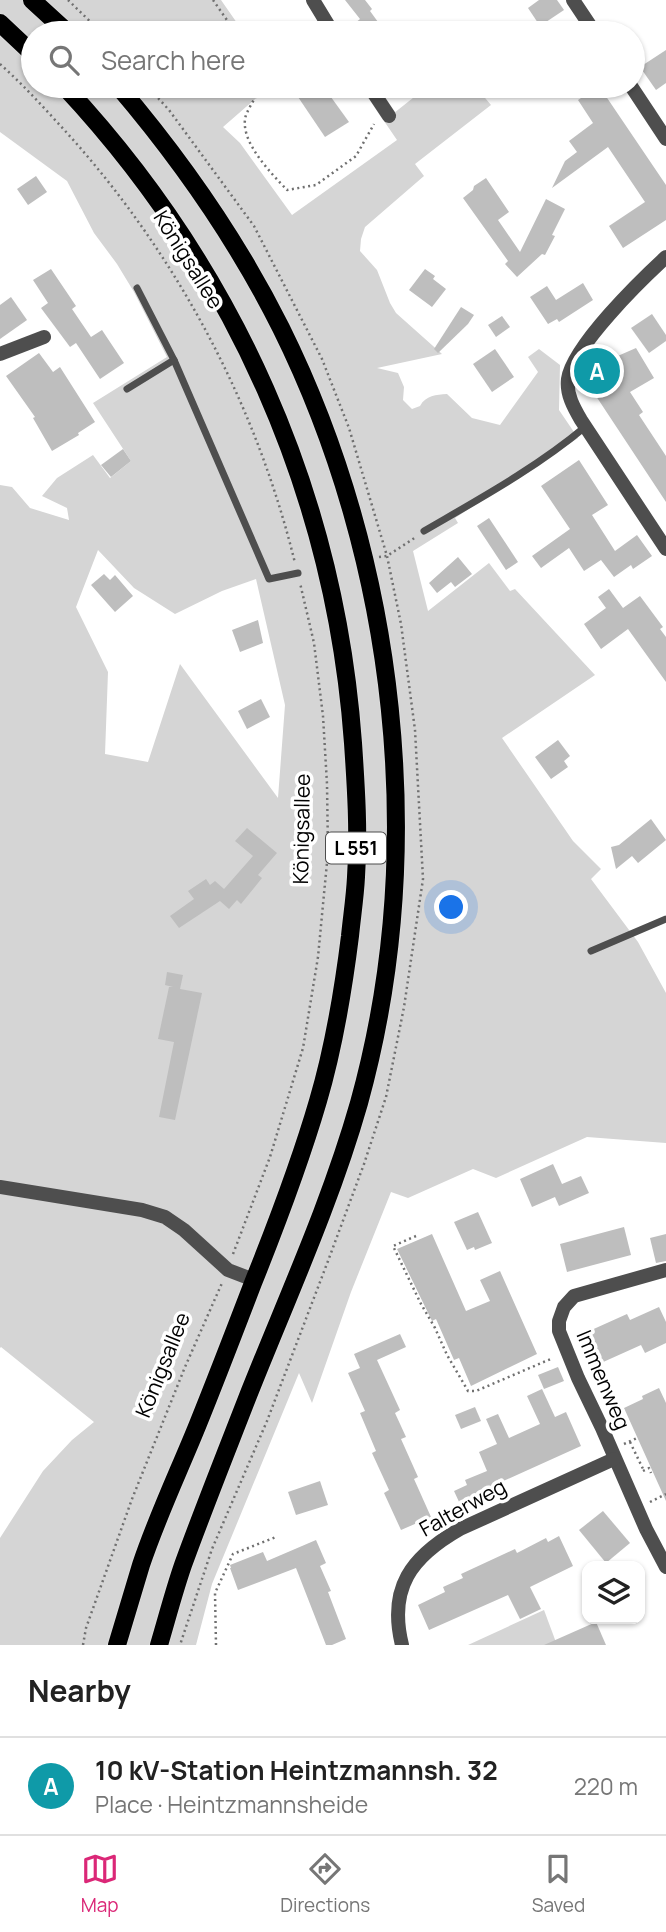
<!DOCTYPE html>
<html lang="en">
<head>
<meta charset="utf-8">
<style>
	body { margin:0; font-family:Manrope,sans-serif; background:#f6f6f6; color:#222 }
	.controls { position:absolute; right:21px; bottom:21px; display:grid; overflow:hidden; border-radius:14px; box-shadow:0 2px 5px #0004 }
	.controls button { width:63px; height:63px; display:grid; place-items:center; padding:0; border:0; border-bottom:2px solid #e0e0e0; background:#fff; color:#222; font:35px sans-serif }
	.you { position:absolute; left:452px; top:908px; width:24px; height:24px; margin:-18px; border:5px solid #fff; border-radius:50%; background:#1a73e8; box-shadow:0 0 0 10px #1a73e833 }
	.badge { display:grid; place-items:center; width:46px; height:46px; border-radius:50%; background:#db2777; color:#fff; font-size:23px; font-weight:700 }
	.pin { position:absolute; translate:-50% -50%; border:4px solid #fff; box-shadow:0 2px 7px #0006 }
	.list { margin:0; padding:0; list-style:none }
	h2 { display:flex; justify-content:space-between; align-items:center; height:91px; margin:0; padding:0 28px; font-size:30px }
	h2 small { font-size:23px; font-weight:400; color:#767676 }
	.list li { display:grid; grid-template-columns:46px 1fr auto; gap:21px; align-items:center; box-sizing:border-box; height:98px; padding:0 28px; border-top:2px solid #e0e0e0 }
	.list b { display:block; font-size:26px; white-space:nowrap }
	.list p { margin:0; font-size:23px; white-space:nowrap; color:#767676 }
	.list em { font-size:23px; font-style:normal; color:#767676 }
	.icon { flex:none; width:38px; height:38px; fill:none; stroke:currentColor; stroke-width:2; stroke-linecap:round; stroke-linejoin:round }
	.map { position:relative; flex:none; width:666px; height:1645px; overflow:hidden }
	.search { position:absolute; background:#fff; box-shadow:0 2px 5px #0004; left:21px; right:21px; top:21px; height:77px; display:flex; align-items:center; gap:18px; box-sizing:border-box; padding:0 24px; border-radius:38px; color:#767676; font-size:26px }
	.sheet { height:189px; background:#fff }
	nav { display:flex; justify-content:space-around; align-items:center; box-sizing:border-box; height:98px; border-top:2px solid #e0e0e0; background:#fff; font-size:19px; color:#767676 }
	nav a { display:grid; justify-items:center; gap:4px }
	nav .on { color:#db2777 }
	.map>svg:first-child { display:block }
	.green { fill:#d5d5d5; fill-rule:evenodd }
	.building { fill:#bebebe }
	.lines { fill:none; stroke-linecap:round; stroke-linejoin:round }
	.primary-casing { stroke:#dbdbdb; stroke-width:20 }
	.path { stroke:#707070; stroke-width:2.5; stroke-dasharray:2 3.5; stroke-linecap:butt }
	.lane { stroke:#4e4e4e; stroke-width:7 }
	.street { stroke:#4e4e4e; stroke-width:14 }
	.primary { stroke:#000; stroke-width:18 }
	.labels { text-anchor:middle; stroke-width:7; stroke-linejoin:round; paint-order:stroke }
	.shield { fill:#fff; stroke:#4c4c4c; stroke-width:2 }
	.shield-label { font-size:19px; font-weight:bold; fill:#000 }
	.street-label { font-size:21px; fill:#000; stroke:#fff }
</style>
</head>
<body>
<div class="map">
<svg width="666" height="1645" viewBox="0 0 666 1645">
	<rect width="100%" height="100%" fill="#fff"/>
	<!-- green -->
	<g class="green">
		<path d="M 0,0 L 221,0 L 244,33 L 33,33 L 33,86 L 270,86 L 223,127 L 240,143 L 292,215 L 397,140 L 384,121 L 428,86 L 475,86 L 491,105 L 415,164 L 424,176 L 365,227 L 361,239 L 360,251 L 377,270 L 390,303 L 396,313 L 442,354 L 377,368 L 398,373 L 404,387 L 403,400 L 412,409 L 420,406 C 426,395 436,395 447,394 L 472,418 L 500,425 L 538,372 L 528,357 L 539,349 L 560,365 L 559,410 L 578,438 L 455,518 L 458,523 L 413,551 L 428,611 L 489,563 L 510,591 L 515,589 L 595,675 L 502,738 L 573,841 L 601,869 L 591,879 L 638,942 L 666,993 L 666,1143 L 587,1137 L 496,1178 L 473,1169 L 408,1198 L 391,1192 L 351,1292 L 312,1403 L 299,1373 L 212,1584 L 196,1645 L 0,1645 L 0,1538 L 43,1471 L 72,1440 L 94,1422 L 1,1347 L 0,1348 L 0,485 L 12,487 L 30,508 L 69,520 L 67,508 L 42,496 L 57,478 L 93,455 L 110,478 L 131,461 L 93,403 L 167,357 L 134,292 L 117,264 L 94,233 L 67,181 L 0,132 ZM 98,550 L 134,588 L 175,614 L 222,591 L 256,579 L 285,705 L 278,798 L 180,664 L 148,762 L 105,754 L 108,672 L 76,607 Z"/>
		<polygon points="544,1610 557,1645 468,1645"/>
	</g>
	<!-- building -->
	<g class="building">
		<polygon points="345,0 365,0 372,9 370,11 386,33 343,33 360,19"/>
		<polygon points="539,0 557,0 564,10 540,26 528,8"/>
		<polygon points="666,50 666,83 656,90 640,67"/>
		<polygon points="309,86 323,86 349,122 325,137 296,94"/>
		<polygon points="599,86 666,185 666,220 623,248 609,226 645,202 608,147 552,188 565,161 577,152 569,141 593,123 578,100"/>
		<polygon points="36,176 47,192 28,205 17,189"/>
		<polygon points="486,178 509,212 498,220 520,252 546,199 565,209 552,235 555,236 545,255 542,254 517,277 505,264 508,261 463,198 473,190 474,186"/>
		<polygon points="51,269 76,306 72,309 91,337 102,330 124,363 100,379 76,343 70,347 41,308 48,303 33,280"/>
		<polygon points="425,269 435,276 433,279 446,289 432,307 409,290"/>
		<polygon points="583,283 593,300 559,322 557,319 548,324 530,297 547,286 556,300"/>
		<polygon points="11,297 27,320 0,339 0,305"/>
		<polygon points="461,307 474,315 468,324 438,353 434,349"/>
		<polygon points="652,314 666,335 666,341 649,353 631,328"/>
		<polygon points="502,316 510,327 496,337 488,325"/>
		<polygon points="636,348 654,378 630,392 643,412 639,415 666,456 666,502 594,393 603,388 592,370 604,362"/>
		<polygon points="495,349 514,377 492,392 473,364"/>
		<polygon points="39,353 53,372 60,367 95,422 78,433 79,435 52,451 33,418 35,417 6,376"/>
		<polygon points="123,449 131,461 111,477 101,465"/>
		<polygon points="579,460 608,505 592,515 615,551 637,535 652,556 633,569 631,565 614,577 601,560 584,571 569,548 541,568 532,556 570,529 541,486"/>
		<polygon points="489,518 518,562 506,570 477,526"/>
		<polygon points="458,557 472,574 455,587 451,582 437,593 429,583"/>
		<polygon points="104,574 110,580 115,575 133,596 115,612 91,585"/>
		<polygon points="609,589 623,608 640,596 663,627 660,629 666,637 666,682 628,629 601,649 584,624 606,608 598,597"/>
		<polygon points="258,620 263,643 240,652 232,630"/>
		<polygon points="261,699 270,717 247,729 238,711"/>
		<polygon points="558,740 570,756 564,761 568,767 551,779 535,757"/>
		<polygon points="651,819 666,840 638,863 632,856 616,869 611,847 619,845"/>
		<polygon points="247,828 277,853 258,875 262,878 241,904 237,900 229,909 220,901 179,928 170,916 194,899 188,891 206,879 210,885 215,881 224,889 253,856 235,841"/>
		<polygon points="167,972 183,975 180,989 202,993 175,1120 159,1117 174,1042 158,1039 169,987 173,987 165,985"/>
		<polygon points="553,1164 562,1184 581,1176 589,1193 559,1206 555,1197 532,1207 520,1179"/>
		<polygon points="478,1212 492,1243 475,1250 474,1247 467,1250 454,1222"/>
		<polygon points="624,1227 631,1255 567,1272 560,1244"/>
		<polygon points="432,1234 466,1311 490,1301 480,1280 500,1271 537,1354 471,1386 459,1358 454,1360 436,1319 432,1321 397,1249"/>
		<polygon points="666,1234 666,1261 656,1263 650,1238"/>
		<polygon points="659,1307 666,1322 666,1343 645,1353 641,1345 601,1363 587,1332 627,1314 630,1320"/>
		<polygon points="400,1334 406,1347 377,1360 400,1410 395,1413 406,1437 401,1439 418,1477 414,1479 431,1517 401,1530 384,1493 389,1490 372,1453 376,1451 360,1413 365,1411 348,1373 360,1368 354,1354"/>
		<polygon points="558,1367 564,1381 544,1389 538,1375"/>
		<polygon points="659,1388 666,1403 666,1501 624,1408 643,1399 642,1396"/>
		<polygon points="542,1389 555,1417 566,1412 581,1446 479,1492 481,1495 460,1504 454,1491 467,1485 465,1480 487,1471 479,1452 497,1444 486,1419 498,1414 509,1438 540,1424 527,1396"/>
		<polygon points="475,1407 481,1421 461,1429 455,1415"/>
		<polygon points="320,1481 328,1505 296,1515 288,1492"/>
		<polygon points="603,1511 630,1543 606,1563 579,1530"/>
		<polygon points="559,1536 573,1566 530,1587 541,1609 520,1619 508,1595 429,1630 418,1605 445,1592 443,1587 463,1578 461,1574 515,1549 517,1553 546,1538 548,1542"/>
		<polygon points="316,1540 326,1563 320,1566 331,1591 328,1592 346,1639 332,1645 326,1645 296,1568 238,1590 230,1568 231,1568 230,1565 263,1552 267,1561"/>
		<polygon points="596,1622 606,1645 544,1645"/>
	</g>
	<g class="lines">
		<!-- primary casing -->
		<g class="primary-casing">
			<g id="primary">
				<polyline points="32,0 68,33"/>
				<polyline points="0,23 33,54"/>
				<path d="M 64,86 C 234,268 335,494 353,743 C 356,787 359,833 356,877 C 355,897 352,916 350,936 C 343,992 334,1047 318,1101 C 300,1163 277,1223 253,1283 C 235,1330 217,1377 198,1424 C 179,1471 157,1517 141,1565 C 133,1591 125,1618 117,1645"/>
				<path d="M 118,86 C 181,160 237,240 281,328 C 397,562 429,850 359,1103 C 330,1205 285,1302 246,1401 C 225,1455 203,1510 183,1565 C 174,1591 167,1618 159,1645"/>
			</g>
		</g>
		<!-- path -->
		<g class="path">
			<polyline points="68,0 102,33"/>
			<polyline points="213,0 236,33"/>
			<path d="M 0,64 C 20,82 38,101 56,121 C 171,244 255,399 295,563"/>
			<polyline points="147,86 169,110 254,226 322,359 349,428 387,556 401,624 415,730 423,879 404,1007 386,1097 364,1164 328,1261 267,1421 212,1549 180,1645"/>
			<path d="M 261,86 C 257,96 250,105 246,115 C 238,140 271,173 287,190 L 316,185 L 356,156 L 374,124"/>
			<polyline points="350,86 354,92"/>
			<polyline points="379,557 387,556 416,537"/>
			<polyline points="416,1236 393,1246 421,1304 435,1328 447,1355 468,1391 476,1391 553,1358"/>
			<polyline points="233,1254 270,1157 303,1048 318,957 328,852 327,784 323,716 314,643 300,583"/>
			<polyline points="630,1442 644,1471"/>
			<polyline points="624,1444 637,1438"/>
			<polyline points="643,1471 649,1468 651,1473"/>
			<polyline points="650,1502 666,1494"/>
			<polyline points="83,1645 86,1628 132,1499 185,1367 222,1283"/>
			<polyline points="216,1645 215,1593 233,1554 276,1537"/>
		</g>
		<!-- lane -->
		<g class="lane">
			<polyline points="137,288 174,360 269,579 298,573"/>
			<polyline points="127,389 174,360"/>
			<path d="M 424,531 C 479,499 536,468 585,427"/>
			<polyline points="591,951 666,919"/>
		</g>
		<!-- street -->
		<g class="street">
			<polyline points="313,0 333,33"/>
			<polyline points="573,0 595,33"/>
			<polyline points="369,86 389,116"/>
			<polyline points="631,86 666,139"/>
			<path d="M 666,257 C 641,280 573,346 568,379 C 566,394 574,408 581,420 L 666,549"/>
			<polyline points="0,354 44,337"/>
			<polyline points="0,1187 142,1210 165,1217 184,1230 228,1270 254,1280"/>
			<polyline points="666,1270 574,1296 564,1307 559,1321 559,1331 578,1378 602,1428 646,1529 666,1567"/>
			<path d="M 402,1645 C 388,1588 411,1557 460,1529 L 614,1459"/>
		</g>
		<!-- primary -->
		<use href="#primary" class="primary"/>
	</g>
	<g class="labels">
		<!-- shield labels -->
		<rect class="shield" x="326" y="832.5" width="60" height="31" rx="5"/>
		<g class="shield-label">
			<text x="356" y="855">L 551</text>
		</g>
		<!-- street labels -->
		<g class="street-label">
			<text transform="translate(188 260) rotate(58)" y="7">Königsallee</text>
			<text transform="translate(302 829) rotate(-89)" y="7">Königsallee</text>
			<text transform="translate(163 1365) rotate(-68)" y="7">Königsallee</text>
			<text transform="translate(603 1380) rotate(67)" y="7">Immenweg</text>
			<text transform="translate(463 1508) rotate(-29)" y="7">Falterweg</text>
		</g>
	</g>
</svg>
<div class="controls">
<button><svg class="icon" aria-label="layers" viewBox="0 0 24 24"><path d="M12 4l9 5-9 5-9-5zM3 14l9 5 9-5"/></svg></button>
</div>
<div class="you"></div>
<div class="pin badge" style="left:597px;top:371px;background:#0f9aa8">A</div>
<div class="search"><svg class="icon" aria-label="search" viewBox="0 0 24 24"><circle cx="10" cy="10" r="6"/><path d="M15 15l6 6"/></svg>Search here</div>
</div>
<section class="sheet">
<h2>Nearby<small></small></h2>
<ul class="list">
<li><span class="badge" style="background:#0f9aa8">A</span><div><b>10 kV-Station Heintzmannsh. 32</b><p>Place · Heintzmannsheide</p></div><em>220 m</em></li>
</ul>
</section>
<nav>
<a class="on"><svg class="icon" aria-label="map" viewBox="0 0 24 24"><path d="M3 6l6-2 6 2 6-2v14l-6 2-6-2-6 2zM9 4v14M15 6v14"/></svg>Map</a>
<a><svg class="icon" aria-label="directions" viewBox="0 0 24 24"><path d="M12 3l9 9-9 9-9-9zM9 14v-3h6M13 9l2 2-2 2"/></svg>Directions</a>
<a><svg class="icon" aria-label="saved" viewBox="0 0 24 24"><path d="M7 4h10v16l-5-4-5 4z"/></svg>Saved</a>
</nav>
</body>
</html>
